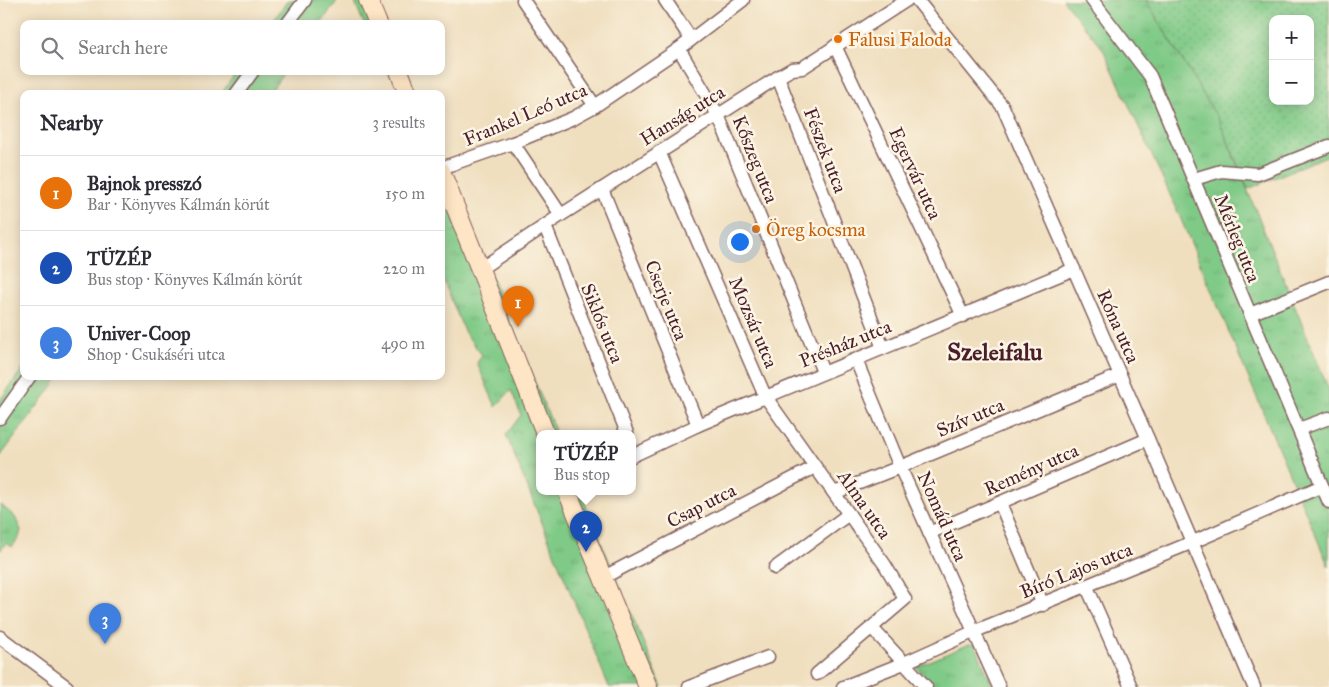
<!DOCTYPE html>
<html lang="en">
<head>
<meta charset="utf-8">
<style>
	body { margin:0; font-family:"IM FELL Great Primer",serif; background:#f2f2f3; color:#2b2b33 }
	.controls { position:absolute; right:15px; top:15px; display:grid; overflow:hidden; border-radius:10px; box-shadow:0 2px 12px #0003 }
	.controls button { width:45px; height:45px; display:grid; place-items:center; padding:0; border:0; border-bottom:1px solid #e1e1e2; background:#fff; color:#2b2b33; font:25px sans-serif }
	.you { position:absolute; left:739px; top:241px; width:18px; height:18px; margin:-12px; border:4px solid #fff; border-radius:50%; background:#1a73e8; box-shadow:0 0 0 8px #1a73e833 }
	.badge { display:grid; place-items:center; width:32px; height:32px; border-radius:50%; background:#b5179e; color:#fff; font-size:16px; font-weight:700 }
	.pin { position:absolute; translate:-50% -41px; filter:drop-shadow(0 1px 2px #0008) }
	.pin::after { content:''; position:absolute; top:26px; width:18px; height:15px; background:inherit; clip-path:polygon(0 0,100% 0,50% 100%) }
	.popup { position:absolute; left:536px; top:430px; width:100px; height:65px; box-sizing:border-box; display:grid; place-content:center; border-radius:10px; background:#fff; filter:drop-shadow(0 1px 4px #0005); font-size:16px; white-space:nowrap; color:#7c7c81 }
	.popup b { font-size:19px; color:#2b2b33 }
	.popup::after { content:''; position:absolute; left:50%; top:100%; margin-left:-10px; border:10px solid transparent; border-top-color:#fff }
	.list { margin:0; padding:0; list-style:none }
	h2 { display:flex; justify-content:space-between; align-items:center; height:65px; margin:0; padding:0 20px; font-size:21px }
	h2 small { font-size:16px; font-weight:400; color:#7c7c81 }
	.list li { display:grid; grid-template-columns:32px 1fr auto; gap:15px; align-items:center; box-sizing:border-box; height:75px; padding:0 20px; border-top:1px solid #e1e1e2 }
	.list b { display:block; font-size:19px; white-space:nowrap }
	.list p { margin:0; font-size:16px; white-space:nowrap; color:#7c7c81 }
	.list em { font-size:16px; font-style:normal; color:#7c7c81 }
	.icon { flex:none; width:28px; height:28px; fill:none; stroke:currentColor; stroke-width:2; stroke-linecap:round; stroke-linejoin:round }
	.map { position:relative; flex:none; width:1329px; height:687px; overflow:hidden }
	.search { position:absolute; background:#fff; box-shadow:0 2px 12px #0003; left:20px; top:20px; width:425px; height:55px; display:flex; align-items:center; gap:12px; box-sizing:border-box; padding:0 18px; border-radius:10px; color:#7c7c81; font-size:19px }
	.panel { position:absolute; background:#fff; box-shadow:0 2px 12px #0003; left:20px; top:90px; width:425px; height:290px; border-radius:10px }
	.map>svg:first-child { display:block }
	.grass { fill:url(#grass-tufts); stroke:#657459 }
	.park { fill:url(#park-dots); stroke:#657459; fill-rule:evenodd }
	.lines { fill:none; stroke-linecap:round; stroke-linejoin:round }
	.street-casing { stroke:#84625f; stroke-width:15 }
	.secondary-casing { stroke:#84625f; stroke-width:20 }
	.street { stroke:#fff; stroke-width:12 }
	.secondary { stroke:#fee5c5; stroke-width:18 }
	.food-dot { fill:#e8710a; stroke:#fcf5e5; stroke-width:2 }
	.labels { text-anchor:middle; stroke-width:5; stroke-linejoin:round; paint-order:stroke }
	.food-label { font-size:19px; fill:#c56008; stroke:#fcf5e5; text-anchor:start }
	.street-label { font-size:19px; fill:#4a1f2b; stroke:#fcf5e5 }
	.district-label { font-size:24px; font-weight:bold; fill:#4a1f2b; stroke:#fcf5e5 }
</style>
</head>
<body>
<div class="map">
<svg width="1329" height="687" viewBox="0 0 1329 687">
	<defs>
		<pattern id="grass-tufts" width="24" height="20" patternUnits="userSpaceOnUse" patternTransform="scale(1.25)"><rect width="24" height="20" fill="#80ca87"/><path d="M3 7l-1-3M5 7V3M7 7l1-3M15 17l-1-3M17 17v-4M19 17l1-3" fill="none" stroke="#70ad75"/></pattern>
		<pattern id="park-dots" width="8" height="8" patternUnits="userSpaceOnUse" patternTransform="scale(1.25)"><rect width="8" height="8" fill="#80ca87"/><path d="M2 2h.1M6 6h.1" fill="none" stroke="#70ad75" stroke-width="1.8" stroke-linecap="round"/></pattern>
	</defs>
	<rect width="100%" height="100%" fill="#fcf5e5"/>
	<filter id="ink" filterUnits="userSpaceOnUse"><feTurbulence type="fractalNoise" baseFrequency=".02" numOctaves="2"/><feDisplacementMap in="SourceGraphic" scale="10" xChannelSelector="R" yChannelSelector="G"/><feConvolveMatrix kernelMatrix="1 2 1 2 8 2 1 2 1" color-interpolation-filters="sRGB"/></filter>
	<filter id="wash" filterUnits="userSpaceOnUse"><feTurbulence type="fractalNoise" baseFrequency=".0096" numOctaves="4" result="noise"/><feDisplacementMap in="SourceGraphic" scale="20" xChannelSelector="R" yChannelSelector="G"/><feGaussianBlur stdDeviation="1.12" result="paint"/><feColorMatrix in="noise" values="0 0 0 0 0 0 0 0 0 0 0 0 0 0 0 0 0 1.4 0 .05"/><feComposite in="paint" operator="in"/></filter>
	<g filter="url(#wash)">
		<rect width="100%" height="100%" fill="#f0dfbf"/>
		<!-- grass -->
		<g class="grass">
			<polygon points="288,0 338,0 320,24 271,24"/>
			<polygon points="354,0 376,0 386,24 364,24"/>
			<polygon points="1063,0 1146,0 1219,120 1329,390 1329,567 1177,210 1103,49"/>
			<polygon points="237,71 285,71 269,94 221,94"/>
			<polygon points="441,156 556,433 540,433 540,491 580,491 662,687 609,687 506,435 521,415 511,390 496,407 477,363 482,355 465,333 441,275"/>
			<polygon points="24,367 24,376 60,376 0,457 0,400"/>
			<polygon points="0,504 15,517 21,530 19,538 12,547 6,543 0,551"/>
			<polygon points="975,644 993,687 934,687 916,667 967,645"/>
		</g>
		<!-- park -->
		<path class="park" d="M 1146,0 L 1329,0 L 1329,155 L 1248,189 L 1219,120 ZM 1273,19 L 1310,19 L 1310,101 L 1273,101 Z"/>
	</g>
	<g filter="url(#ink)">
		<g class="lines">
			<!-- street casing -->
			<g class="street-casing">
				<g id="street">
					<polyline points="523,0 595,106"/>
					<polyline points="665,0 691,39"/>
					<polyline points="917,0 1003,107 1148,439 1254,687"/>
					<polyline points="1092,0 1150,76 1329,502"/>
					<polyline points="287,24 305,0"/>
					<polyline points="835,46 963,316"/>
					<polyline points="679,49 718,115 823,372"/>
					<polyline points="778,77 883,348"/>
					<polyline points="236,94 253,71"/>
					<polyline points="513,143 561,215"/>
					<polyline points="659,152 765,396 885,565 905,599 817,674"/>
					<polyline points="441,168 513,143 573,118 595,106 679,49 743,0"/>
					<polyline points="1194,179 1221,171 1258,174 1329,146"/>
					<polyline points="602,189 698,425"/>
					<polyline points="545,226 627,433"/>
					<polyline points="480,269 561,215 778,77 792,69 802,68 907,0"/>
					<polyline points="1250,314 1329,282"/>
					<polyline points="856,360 900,467 999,687"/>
					<polyline points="0,418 30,376"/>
					<polyline points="1299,429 1329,418"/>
					<polyline points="632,456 698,425 1074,269"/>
					<polyline points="834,493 900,467 1120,375"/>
					<polyline points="1000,503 1043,605"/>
					<polyline points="929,533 1148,439"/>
					<polyline points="775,568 849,514"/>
					<polyline points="604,577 815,467"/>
					<polyline points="1087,587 1131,687"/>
					<polyline points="872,628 926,687"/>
					<polyline points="0,637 67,687"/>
					<polyline points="689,687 768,657"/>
					<polyline points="843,687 904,663 973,632 1193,542 1322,486"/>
				</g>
			</g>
			<!-- secondary casing -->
			<g class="secondary-casing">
				<g id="secondary">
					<polyline points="368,0 378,24"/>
					<polyline points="399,71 408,94"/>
					<polyline points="441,171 545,433"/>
					<polyline points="567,491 648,687"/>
				</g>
			</g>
			<!-- street -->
			<use href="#street" class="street"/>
			<!-- secondary -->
			<use href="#secondary" class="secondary"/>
		</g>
	</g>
	<!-- markers -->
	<g class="food-dot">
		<circle cx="838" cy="39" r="5"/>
		<circle cx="756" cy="229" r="5"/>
	</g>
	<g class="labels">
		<!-- food labels -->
		<g class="food-label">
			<text x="848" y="46">Falusi Faloda</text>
			<text x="766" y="236">Öreg kocsma</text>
		</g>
		<!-- street labels -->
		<g class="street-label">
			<text transform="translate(525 114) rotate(-23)" y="7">Frankel Leó utca</text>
			<text transform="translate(682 115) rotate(-32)" y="7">Hanság utca</text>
			<text transform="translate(826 150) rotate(69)" y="7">Fészek utca</text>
			<text transform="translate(756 159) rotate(68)" y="7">Kőszeg utca</text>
			<text transform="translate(916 173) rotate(65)" y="7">Egervár utca</text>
			<text transform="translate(1238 238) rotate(68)" y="7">Mérleg utca</text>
			<text transform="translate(667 300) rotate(68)" y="7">Cserje utca</text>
			<text transform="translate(754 322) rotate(67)" y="7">Mozsár utca</text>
			<text transform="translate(603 323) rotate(68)" y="7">Siklós utca</text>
			<text transform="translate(1119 326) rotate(66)" y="7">Róna utca</text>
			<text transform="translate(845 343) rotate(-22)" y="7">Présház utca</text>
			<text transform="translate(970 417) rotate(-23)" y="7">Szív utca</text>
			<text transform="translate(1031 469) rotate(-24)" y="7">Remény utca</text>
			<text transform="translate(865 504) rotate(55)" y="7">Alma utca</text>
			<text transform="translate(701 505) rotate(-27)" y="7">Csap utca</text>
			<text transform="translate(943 516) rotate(66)" y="7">Nomád utca</text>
			<text transform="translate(1076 570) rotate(-22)" y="7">Bíró Lajos utca</text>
		</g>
		<!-- district labels -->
		<g class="district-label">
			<text x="995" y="360">Szeleifalu</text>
		</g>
	</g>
</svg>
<div class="controls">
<button>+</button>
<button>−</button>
</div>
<div class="you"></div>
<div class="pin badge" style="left:518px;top:327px;background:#e8710a">1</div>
<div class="pin badge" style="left:586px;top:552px;background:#1a4fb4">2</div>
<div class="popup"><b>TÜZÉP</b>Bus stop</div>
<div class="pin badge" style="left:105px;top:644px;background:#3f7fe0">3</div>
<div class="search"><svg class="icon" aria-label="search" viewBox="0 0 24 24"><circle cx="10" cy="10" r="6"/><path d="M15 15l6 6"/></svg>Search here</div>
<section class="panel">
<h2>Nearby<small>3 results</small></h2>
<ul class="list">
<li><span class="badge" style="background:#e8710a">1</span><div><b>Bajnok presszó</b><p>Bar · Könyves Kálmán körút</p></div><em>150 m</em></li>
<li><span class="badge" style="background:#1a4fb4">2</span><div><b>TÜZÉP</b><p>Bus stop · Könyves Kálmán körút</p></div><em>220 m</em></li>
<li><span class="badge" style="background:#3f7fe0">3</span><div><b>Univer-Coop</b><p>Shop · Csukáséri utca</p></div><em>490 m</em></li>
</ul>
</section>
</div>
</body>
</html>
